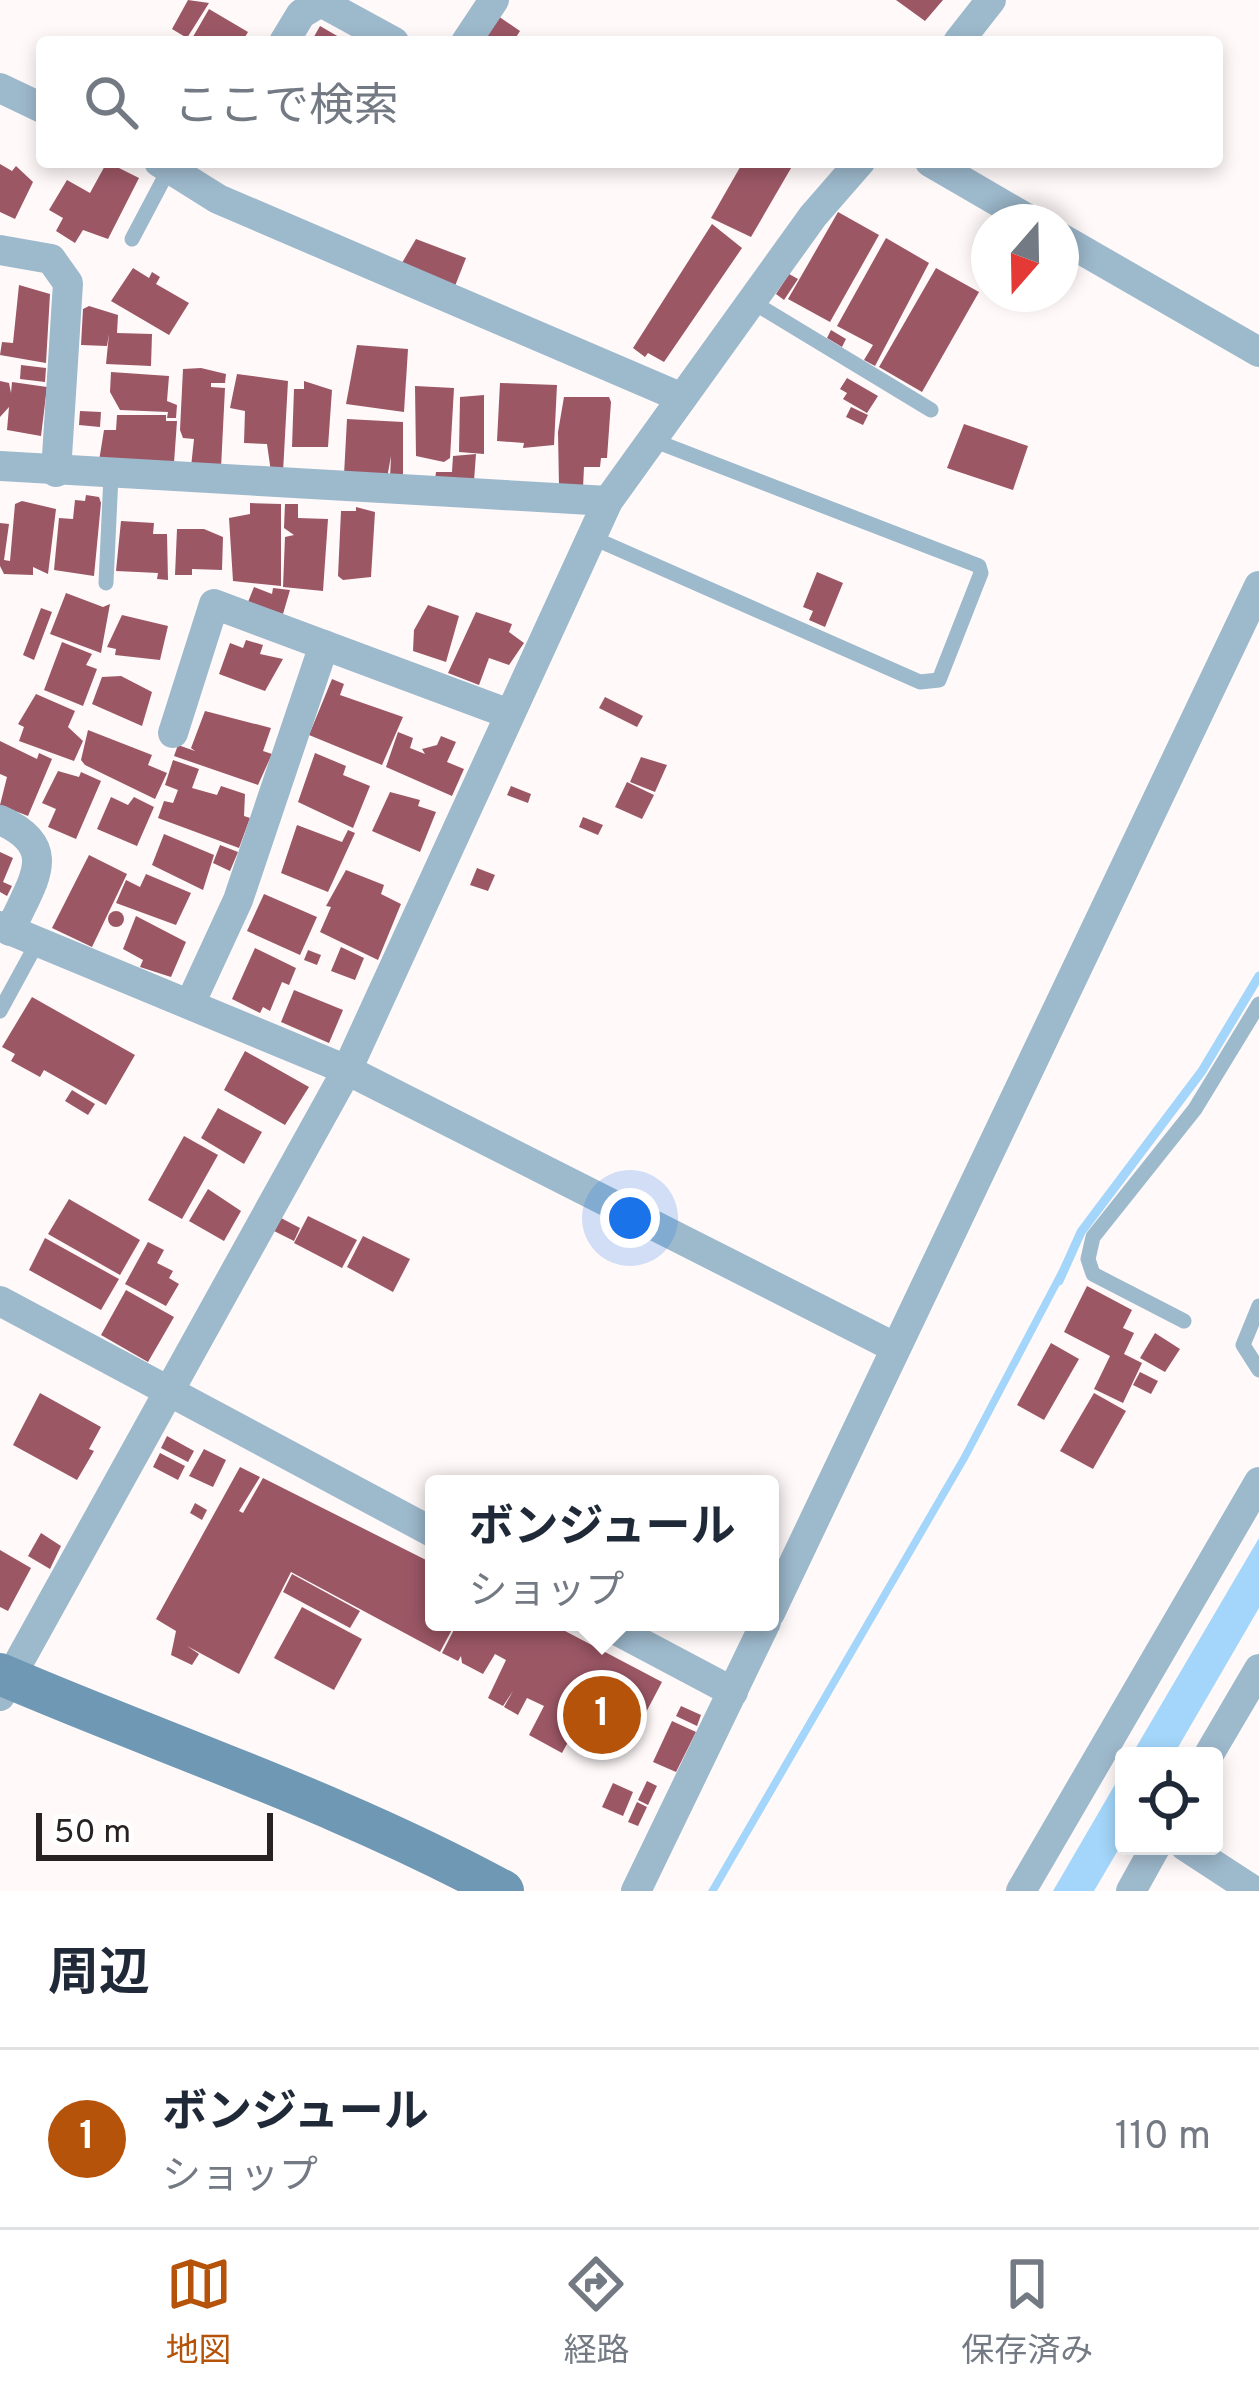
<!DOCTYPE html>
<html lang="ja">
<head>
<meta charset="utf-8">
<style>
	body { margin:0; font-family:Overpass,"Noto Sans JP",sans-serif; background:#f2f2f3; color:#1f2937 }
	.controls { position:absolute; right:36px; bottom:36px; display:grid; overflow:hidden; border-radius:12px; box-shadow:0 6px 18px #0003 }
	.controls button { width:108px; height:108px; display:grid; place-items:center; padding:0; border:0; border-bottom:3px solid #e0e1e3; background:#fff; color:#1f2937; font:60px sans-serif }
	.compass { position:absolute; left:971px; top:204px; width:108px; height:108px; border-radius:50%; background:#fff; box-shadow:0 6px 18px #0003; rotate:200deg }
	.scale { position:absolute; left:36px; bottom:30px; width:237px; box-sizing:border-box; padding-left:12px; border:6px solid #282223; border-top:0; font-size:33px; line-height:42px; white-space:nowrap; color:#282223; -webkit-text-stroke:9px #fff; paint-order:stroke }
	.you { position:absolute; left:630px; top:1218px; width:42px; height:42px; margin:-30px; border:9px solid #fff; border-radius:50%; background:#1a73e8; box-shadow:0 0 0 18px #1a73e833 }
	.badge { display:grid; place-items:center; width:78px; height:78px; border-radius:50%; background:#b45309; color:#fff; font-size:39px; font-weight:700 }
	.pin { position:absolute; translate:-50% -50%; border:6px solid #fff; box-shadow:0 3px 12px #0006 }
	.popup { position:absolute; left:425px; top:1475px; width:354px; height:156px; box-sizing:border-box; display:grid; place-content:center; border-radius:12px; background:#fff; filter:drop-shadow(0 3px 9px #0005); font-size:39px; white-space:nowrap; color:#747a83 }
	.popup b { font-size:45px; color:#1f2937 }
	.popup::after { content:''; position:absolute; left:50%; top:100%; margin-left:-24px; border:24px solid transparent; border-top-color:#fff }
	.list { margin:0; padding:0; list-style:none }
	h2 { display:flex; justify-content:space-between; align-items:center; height:156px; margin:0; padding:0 48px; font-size:51px }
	h2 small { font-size:39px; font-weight:400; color:#747a83 }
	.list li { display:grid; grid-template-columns:78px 1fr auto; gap:36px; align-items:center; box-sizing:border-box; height:180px; padding:0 48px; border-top:3px solid #e0e1e3 }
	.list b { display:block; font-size:45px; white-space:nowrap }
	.list p { margin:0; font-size:39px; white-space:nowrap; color:#747a83 }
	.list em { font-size:39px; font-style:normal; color:#747a83 }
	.icon { flex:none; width:66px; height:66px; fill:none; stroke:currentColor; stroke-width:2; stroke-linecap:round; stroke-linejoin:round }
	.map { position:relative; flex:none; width:1259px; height:1891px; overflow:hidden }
	.search { position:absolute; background:#fff; box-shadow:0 6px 18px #0003; left:36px; right:36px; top:36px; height:132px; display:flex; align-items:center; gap:30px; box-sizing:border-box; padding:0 42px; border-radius:12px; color:#747a83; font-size:45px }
	.sheet { height:336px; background:#fff }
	nav { display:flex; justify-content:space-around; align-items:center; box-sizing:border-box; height:168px; border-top:3px solid #e0e1e3; background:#fff; font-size:33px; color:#747a83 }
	nav a { display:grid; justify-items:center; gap:6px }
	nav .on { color:#b45309 }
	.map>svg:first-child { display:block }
	.water { fill:#a3d6fa }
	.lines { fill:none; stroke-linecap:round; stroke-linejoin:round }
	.stream { stroke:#a3d6fa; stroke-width:9 }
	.building { fill:#9c5765 }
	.lane { stroke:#9db9cc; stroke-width:15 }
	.street { stroke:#9db9cc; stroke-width:30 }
	.secondary { stroke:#6f98b5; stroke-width:42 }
</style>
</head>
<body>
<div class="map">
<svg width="1259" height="1891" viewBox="0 0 1259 1891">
	<rect width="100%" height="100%" fill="#fff9fa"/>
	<!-- water -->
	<g class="water">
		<polygon points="1059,1270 1066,1273 968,1459 717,1891 708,1891 961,1456"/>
		<polygon points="1259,1538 1259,1608 1173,1756 1131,1756"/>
		<polygon points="1124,1769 1124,1840 1094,1891 1053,1891"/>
	</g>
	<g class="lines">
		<!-- stream -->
		<polyline class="stream" points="1059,1281 1081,1232 1202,1071 1259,976"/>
	</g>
	<!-- building -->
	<g class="building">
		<polygon points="188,0 209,3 187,38 172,29"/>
		<polygon points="896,0 943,0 925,21"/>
		<polygon points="209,9 248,32 242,42 190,42"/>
		<polygon points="498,16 520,31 513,42 481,42"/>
		<polygon points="320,26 339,37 337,42 311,42"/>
		<polygon points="107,162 139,178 108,239 83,230 75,243 56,231 63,218 49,210 67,180 90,193"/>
		<polygon points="743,162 794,163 751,237 711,218"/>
		<polygon points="0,164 12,171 16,166 33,182 15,219 0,212"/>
		<polygon points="838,212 879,235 830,322 788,299"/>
		<polygon points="712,224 742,248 664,362 648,353 645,357 633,348"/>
		<polygon points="886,238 929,263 875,366 864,360 873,345 837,326"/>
		<polygon points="416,239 466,258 455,286 399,268"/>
		<polygon points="133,268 149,278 152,272 160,277 156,284 189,303 169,335 111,301"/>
		<polygon points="936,268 979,292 922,392 879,367"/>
		<polygon points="789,274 798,279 784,300 776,294"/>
		<polygon points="19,285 50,294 46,363 0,355 2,342 13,343"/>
		<polygon points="89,306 118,315 117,333 152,334 151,366 106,364 109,334 107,346 81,345 83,309"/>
		<polygon points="831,330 846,339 842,347 827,338"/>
		<polygon points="357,345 408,349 404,412 346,404"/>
		<polygon points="21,365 46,368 45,382 20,379"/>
		<polygon points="201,368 226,374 225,383 211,383 211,387 225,388 221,468 191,467 194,439 183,438 180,430 183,369"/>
		<polygon points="111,372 169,376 167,401 177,405 176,418 167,418 168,412 120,410 110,392"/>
		<polygon points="237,374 288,381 283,472 271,472 267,444 244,443 245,411 230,408"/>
		<polygon points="847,378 878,396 867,413 843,399 847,393 840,389"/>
		<polygon points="0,381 9,383 11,393 12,382 47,387 41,436 7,430 9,407 0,417"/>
		<polygon points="304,381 332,390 328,447 292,447 294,389 304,389"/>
		<polygon points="500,383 557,385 554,445 523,448 524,443 497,441"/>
		<polygon points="415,386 454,388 450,458 444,462 416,456"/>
		<polygon points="484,395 484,454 459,452 460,397"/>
		<polygon points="564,397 609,397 611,402 607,458 601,458 600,467 584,467 583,488 559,486 558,432"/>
		<polygon points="851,407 868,415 863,425 846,417"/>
		<polygon points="80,411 101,412 100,427 79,425"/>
		<polygon points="117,415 166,415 166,421 177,421 174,463 99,461 104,430 116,430"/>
		<polygon points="347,419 403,422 403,479 390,478 391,456 387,478 344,475"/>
		<polygon points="964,424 1028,446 1013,490 947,468"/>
		<polygon points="476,454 474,481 435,480 436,472 452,472 453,456"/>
		<polygon points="86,495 99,497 101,503 94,576 54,570 59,518 73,519 75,500 85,501"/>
		<polygon points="22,501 56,509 48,574 33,567 33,575 4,574 0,566 0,523 9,524 4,560 10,561 15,504"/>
		<polygon points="250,503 281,504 281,586 233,581 229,518 250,514"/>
		<polygon points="285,504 298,504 298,518 328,519 323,591 283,587 285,537 294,535 284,528"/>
		<polygon points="356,507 375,512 371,577 343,580 338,576 341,511 356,511"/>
		<polygon points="121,521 154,523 153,534 167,534 168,580 157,579 158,573 116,571"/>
		<polygon points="177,529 204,529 223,537 222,570 192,569 192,575 175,575"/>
		<polygon points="817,572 843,583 825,627 809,620 813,611 803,607"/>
		<polygon points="254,587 272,594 273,588 290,590 283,614 248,602"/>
		<polygon points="66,593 103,607 110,604 101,653 50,634"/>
		<polygon points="428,605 459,616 446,662 413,651 414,630"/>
		<polygon points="41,608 52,612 34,660 23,655"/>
		<polygon points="476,612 512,624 509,632 524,643 509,665 489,658 479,685 448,673"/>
		<polygon points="122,615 168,626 160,660 115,655 116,649 107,647"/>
		<polygon points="246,640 263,645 260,654 283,659 265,691 219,674 230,643 243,648"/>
		<polygon points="62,642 92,654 86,665 97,669 83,706 44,690"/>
		<polygon points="121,676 152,692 142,726 92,704 102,677"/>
		<polygon points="332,679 344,684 340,695 403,717 382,765 309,735"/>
		<polygon points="36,694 75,711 68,727 83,741 74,761 19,741 24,727 18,724"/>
		<polygon points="605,697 643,716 637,727 599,708"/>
		<polygon points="205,711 271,728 263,751 272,754 258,785 174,756 178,745 195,751 191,748"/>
		<polygon points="88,730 152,755 148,765 167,773 155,799 85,765 81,760"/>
		<polygon points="398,732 413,738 410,748 425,754 422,749 437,745 441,736 456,742 447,762 464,769 452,796 386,767"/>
		<polygon points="0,741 37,759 39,753 52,759 28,816 0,805 7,777 0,774"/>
		<polygon points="315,753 346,766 343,775 370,786 353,828 298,802"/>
		<polygon points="641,757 667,765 655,792 630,782"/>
		<polygon points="173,760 199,769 192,788 217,795 221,786 245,794 244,816 250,818 239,848 158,818 164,801 173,803 178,790 165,785"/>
		<polygon points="58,771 79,777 81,772 101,781 76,839 48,827 56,809 42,803"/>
		<polygon points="627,782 654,795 642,819 615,807"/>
		<polygon points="511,786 531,794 528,803 507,795"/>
		<polygon points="390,792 420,800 418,806 436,812 420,852 372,831"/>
		<polygon points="111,797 128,805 134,797 154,807 137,846 97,829"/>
		<polygon points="583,817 603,825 598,835 579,827"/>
		<polygon points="297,825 342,842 348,830 355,833 328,892 281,873"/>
		<polygon points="164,834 214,855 203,890 152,865"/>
		<polygon points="220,845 238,852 230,871 213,863"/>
		<polygon points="0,852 13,858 3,882 12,886 7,896 0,892"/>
		<polygon points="89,855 127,874 92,947 52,928"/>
		<polygon points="477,868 495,875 488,891 470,885"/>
		<polygon points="346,870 384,885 381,894 401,904 378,960 320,932 331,907 326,906"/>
		<polygon points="146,874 191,893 176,925 116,903 126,880 140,887"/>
		<polygon points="264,894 317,917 300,955 247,931"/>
		<circle cx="116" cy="919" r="8"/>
		<polygon points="136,916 186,942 171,977 140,967 143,960 123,949"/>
		<polygon points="341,947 364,958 355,980 331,971"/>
		<polygon points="255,948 296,968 289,985 282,982 270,1011 263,1007 260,1013 232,999"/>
		<polygon points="308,950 321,955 317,965 304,960"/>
		<polygon points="294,990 343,1010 329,1043 281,1022"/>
		<polygon points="32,997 135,1055 106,1105 44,1070 40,1077 11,1061 15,1054 2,1047"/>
		<polygon points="245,1051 309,1087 285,1125 224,1090"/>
		<polygon points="72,1090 95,1104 88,1115 65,1101"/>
		<polygon points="218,1108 262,1132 244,1164 201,1138"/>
		<polygon points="184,1136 218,1155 182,1219 148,1200"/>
		<polygon points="208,1189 241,1211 224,1241 189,1221"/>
		<polygon points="69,1199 140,1240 120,1275 48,1234"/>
		<polygon points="308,1216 357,1240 342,1268 294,1243"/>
		<polygon points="281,1218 300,1228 294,1241 274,1231"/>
		<polygon points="363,1236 410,1259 393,1292 347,1267"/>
		<polygon points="45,1238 119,1279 101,1310 29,1270"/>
		<polygon points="148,1242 164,1250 157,1263 173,1271 169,1278 179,1284 166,1306 125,1284"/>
		<polygon points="1087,1286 1132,1310 1123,1328 1134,1333 1124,1354 1142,1363 1123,1403 1094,1389 1110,1356 1064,1332"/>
		<polygon points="126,1290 174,1317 148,1362 101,1335"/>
		<polygon points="1155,1333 1180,1349 1165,1372 1140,1358"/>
		<polygon points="1051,1343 1079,1359 1044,1420 1017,1405"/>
		<polygon points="1140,1372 1158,1381 1151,1394 1133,1385"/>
		<polygon points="40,1393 101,1427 89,1449 94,1451 77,1480 13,1445"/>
		<polygon points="1094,1393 1126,1411 1093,1469 1060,1451"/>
		<polygon points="167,1436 194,1451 188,1462 161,1448"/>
		<polygon points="204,1449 226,1460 213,1487 189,1476"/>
		<polygon points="160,1453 185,1466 178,1480 153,1467"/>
		<polygon points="240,1467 260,1477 239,1511 243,1513 263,1478 434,1564 434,1622 456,1622 440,1652 291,1572 239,1674 187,1646 199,1654 192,1665 171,1655 176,1631 156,1619"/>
		<polygon points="195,1503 207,1510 202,1520 190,1513"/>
		<polygon points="41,1533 61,1546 50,1569 28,1556"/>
		<polygon points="0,1550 31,1568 8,1611 0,1607"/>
		<polygon points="292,1574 360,1611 350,1628 283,1592"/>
		<polygon points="302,1607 362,1639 334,1690 274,1658"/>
		<polygon points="458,1622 548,1622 662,1682 624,1754 580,1731 578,1724 562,1753 529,1735 544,1706 527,1698 518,1715 504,1707 513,1691 503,1706 488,1698 506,1660 495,1654 483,1674 462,1663 461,1656 458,1661 442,1653"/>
		<polygon points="681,1706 701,1715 697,1726 676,1716"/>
		<polygon points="672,1721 696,1732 676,1772 653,1762"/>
		<polygon points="647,1781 657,1786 648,1805 638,1800"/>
		<polygon points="613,1783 633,1792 623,1816 602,1807"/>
		<polygon points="637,1802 647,1807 638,1826 628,1822"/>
	</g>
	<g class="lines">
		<!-- lane -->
		<g class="lane">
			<polyline points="132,239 170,167"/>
			<polyline points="751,301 931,410"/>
			<polyline points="591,537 920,682 939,680 981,573 979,566 650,439"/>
			<polyline points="106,583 111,475"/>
			<polyline points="0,1011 37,943"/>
			<polyline points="1259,1306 1243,1345 1259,1370"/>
			<polyline points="1184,1321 1093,1274 1088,1259 1093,1237 1195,1109 1259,1004"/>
		</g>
		<!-- street -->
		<g class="street">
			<polyline points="284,42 301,14 321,2 394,42"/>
			<polyline points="466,42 494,0"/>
			<polyline points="958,42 991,0"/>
			<polyline points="0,88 42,108"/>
			<polyline points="159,162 218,199 680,397"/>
			<polyline points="930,162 1033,222"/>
			<polyline points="1061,238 1259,352"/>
			<polyline points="0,250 51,259 68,283 56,472"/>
			<polyline points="0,466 608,501"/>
			<polyline points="173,733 214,604 509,714"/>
			<path d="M 0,820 C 63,848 31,882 10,931"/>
			<polyline points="0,926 347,1070 894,1347"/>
			<polyline points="190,1004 238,900 324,645"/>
			<polyline points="0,1301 434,1533"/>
			<polyline points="770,1613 1259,586"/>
			<polyline points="601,1622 733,1692"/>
			<polyline points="0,1696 347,1070 608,501 813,216 860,162"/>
			<polyline points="1208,1756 1259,1669"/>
			<polyline points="1185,1846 1254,1891"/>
			<polyline points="636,1891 766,1622"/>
			<polyline points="1021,1891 1259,1482"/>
			<polyline points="1131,1891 1156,1846"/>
		</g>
		<!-- secondary -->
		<path class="secondary" d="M 0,1674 C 168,1746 341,1803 503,1891"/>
	</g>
</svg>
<div class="controls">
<button><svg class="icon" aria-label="locate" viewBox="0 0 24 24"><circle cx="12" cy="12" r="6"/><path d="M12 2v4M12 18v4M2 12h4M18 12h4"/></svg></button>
</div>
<svg class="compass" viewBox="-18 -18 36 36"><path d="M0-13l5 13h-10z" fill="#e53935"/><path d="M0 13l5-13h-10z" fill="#747a83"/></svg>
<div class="scale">50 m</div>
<div class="you"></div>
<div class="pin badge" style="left:602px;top:1715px">1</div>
<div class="popup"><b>ボンジュール</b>ショップ</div>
<div class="search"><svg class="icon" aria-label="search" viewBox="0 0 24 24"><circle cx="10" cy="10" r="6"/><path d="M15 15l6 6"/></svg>ここで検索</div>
</div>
<section class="sheet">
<h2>周辺<small></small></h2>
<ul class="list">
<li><span class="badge">1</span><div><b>ボンジュール</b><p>ショップ</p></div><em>110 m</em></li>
</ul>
</section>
<nav>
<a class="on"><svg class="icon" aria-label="map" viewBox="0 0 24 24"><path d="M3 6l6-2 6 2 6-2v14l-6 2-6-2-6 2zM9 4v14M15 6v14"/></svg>地図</a>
<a><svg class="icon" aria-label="directions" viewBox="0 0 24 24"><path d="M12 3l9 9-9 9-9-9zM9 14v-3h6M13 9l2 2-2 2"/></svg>経路</a>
<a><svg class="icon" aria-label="saved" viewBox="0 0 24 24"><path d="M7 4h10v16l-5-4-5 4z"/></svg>保存済み</a>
</nav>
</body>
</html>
